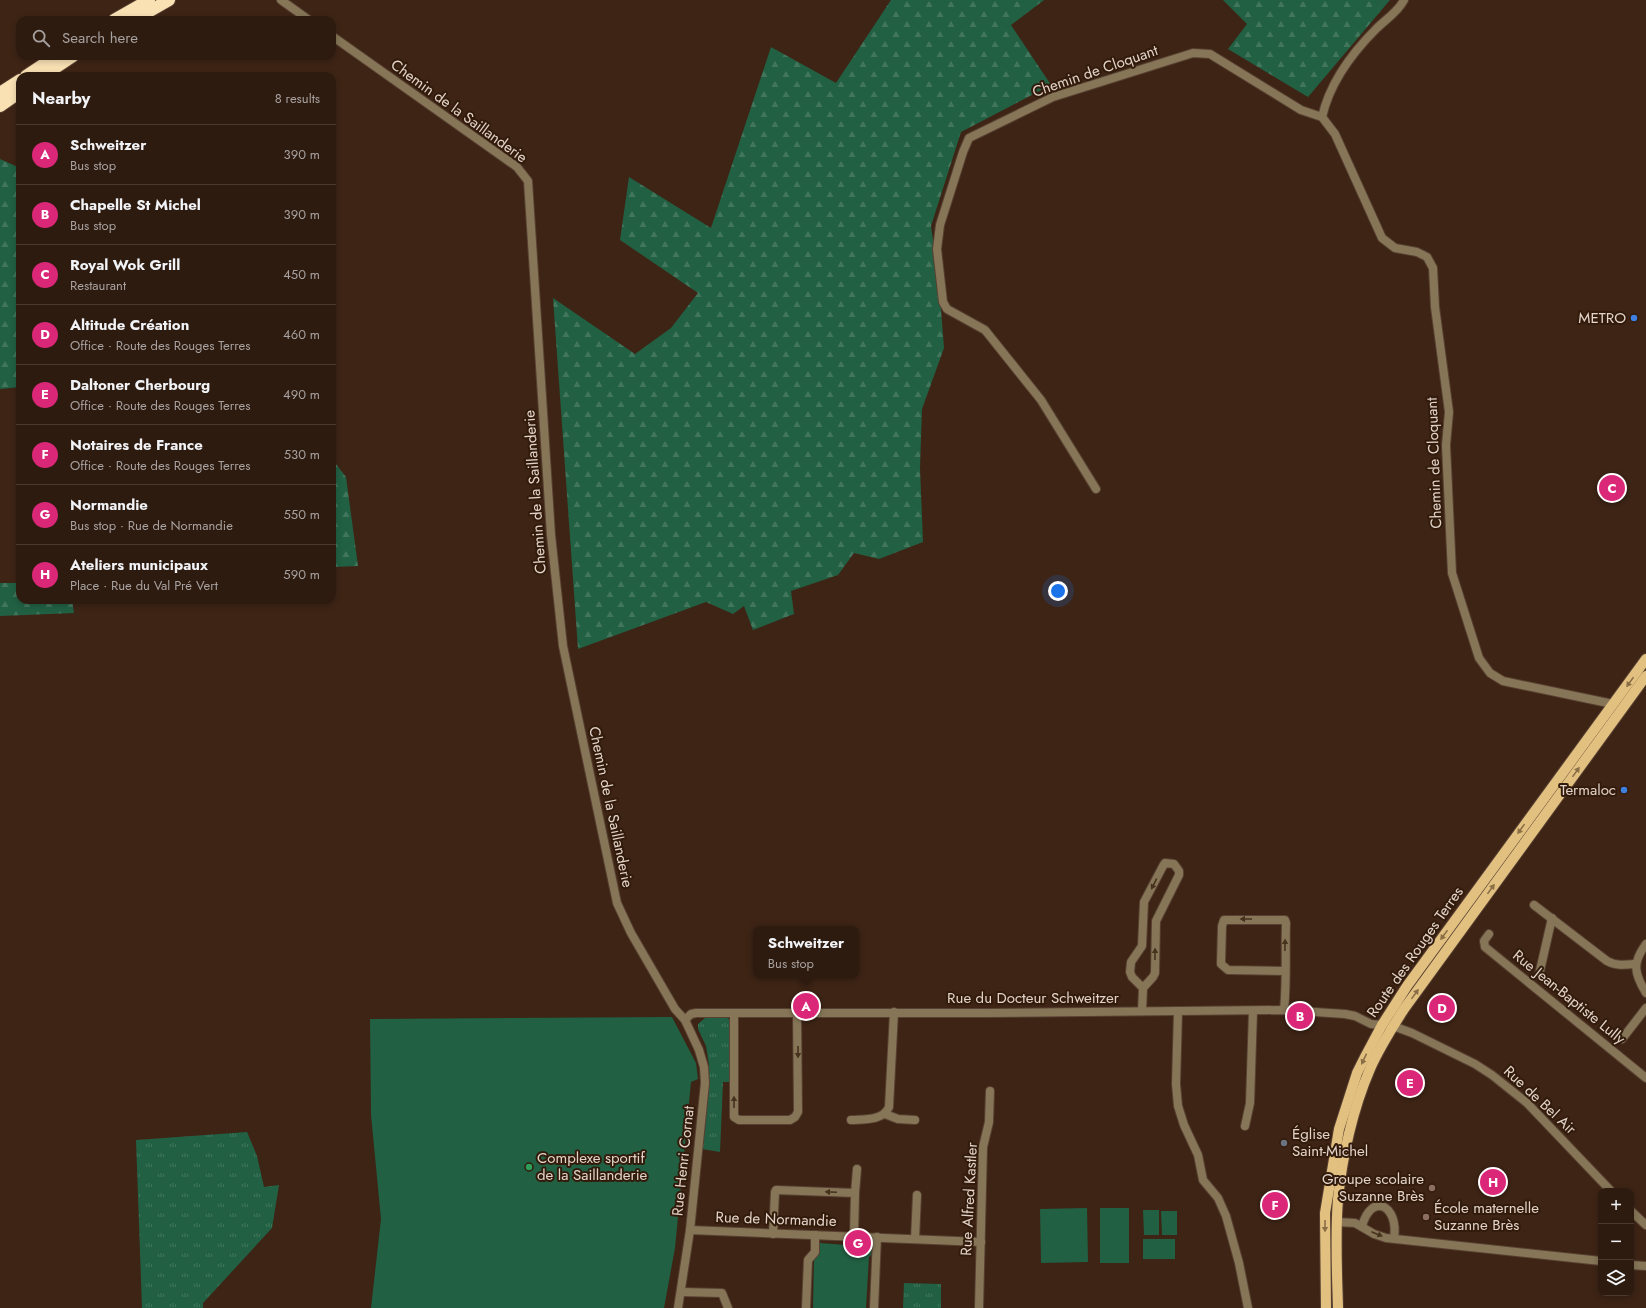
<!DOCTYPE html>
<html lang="en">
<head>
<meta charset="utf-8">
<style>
	body { margin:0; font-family:Jost,sans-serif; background:#3a281e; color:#f1f3f6 }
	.controls { position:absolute; right:12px; bottom:12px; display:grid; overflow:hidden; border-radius:8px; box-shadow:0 2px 6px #0003 }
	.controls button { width:36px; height:36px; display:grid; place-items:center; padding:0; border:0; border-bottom:1px solid #493930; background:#2e1b10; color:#f1f3f6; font:20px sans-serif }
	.you { position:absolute; left:1058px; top:591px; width:14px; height:14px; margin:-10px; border:3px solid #fff; border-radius:50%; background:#1a73e8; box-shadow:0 0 0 6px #1a73e833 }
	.badge { display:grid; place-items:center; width:26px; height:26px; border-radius:50%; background:#db2777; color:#fff; font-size:13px; font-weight:700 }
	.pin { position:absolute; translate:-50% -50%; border:2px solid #fff; box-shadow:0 1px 4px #0006 }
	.popup { position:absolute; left:753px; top:926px; width:106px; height:52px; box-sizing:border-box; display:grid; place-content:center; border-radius:8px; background:#2e1b10; filter:drop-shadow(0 1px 3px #0005); font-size:13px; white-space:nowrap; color:#a7a19f }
	.popup b { font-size:15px; color:#f1f3f6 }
	.popup::after { content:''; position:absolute; left:50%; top:100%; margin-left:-8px; border:8px solid transparent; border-top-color:#2e1b10 }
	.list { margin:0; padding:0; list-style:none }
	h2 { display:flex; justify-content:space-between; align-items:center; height:52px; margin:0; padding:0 16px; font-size:17px }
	h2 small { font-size:13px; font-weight:400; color:#a7a19f }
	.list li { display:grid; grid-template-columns:26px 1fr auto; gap:12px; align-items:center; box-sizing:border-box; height:60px; padding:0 16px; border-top:1px solid #493930 }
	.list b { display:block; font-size:15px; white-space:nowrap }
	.list p { margin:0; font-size:13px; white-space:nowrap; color:#a7a19f }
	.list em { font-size:13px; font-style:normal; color:#a7a19f }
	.icon { flex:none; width:22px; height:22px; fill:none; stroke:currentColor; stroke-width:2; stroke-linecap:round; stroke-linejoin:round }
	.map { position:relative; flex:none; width:1646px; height:1308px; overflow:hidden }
	.search { position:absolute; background:#2e1b10; box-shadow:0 2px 6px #0003; left:16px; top:16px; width:320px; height:44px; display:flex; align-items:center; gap:10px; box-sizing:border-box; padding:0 14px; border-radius:12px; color:#a7a19f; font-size:15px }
	.panel { position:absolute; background:#2e1b10; box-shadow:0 2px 6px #0003; left:16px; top:72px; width:320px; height:532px; border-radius:12px }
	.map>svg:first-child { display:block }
	.grass { fill:url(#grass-tufts) }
	.forest { fill:url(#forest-firs) }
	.green { fill:#216043 }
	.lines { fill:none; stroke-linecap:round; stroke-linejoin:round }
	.minor-casing { stroke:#584032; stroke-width:10 }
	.major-casing { stroke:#584032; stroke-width:12 }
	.highway-casing { stroke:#584032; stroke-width:14 }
	.minor { stroke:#867657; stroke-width:8 }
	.major { stroke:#e2c180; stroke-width:10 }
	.highway { stroke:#f9e1b4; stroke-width:12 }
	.oneway { fill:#8a6e46 }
	.oneway2 { fill:#47321e }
	.shop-dot { fill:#3f7fe0; stroke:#321b0b; stroke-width:1.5 }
	.worship-dot { fill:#6b7280; stroke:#321b0b; stroke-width:1.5 }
	.leisure-dot { fill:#2e9e5b; stroke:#321b0b; stroke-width:1.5 }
	.education-dot { fill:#8d6e63; stroke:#321b0b; stroke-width:1.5 }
	.labels { text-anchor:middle; stroke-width:4; stroke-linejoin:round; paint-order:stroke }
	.street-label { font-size:15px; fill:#e3d3c9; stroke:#321b0b }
	.poi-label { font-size:15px; fill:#e3d3c9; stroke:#321b0b; text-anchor:end }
</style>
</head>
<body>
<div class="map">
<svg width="1646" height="1308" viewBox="0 0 1646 1308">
	<defs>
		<pattern id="grass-tufts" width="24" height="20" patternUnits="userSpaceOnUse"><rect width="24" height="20" fill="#216043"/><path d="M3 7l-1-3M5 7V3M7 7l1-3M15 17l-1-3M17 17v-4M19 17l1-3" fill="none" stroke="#41765d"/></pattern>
		<pattern id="forest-firs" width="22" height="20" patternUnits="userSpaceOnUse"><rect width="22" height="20" fill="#216043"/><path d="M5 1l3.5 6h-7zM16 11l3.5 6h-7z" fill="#41765d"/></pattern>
	</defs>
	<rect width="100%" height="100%" fill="#3d2415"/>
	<!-- grass -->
	<g class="grass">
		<polygon points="727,1017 730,1021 729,1082 723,1082 720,1152 702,1149 709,1090 709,1065 706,1046 698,1029 698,1024 705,1018"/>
		<polygon points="247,1132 257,1156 264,1187 279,1185 272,1228 203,1303 203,1308 142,1308 136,1140"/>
		<polygon points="904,1283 941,1284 941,1308 903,1308"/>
	</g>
	<!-- forest -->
	<g class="forest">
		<polygon points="891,0 1044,0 1011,25 1051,85 961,132 931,226 939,284 944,348 922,409 920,468 923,542 879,559 854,553 838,575 791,591 794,614 753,630 744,606 733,614 706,602 578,649 553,298 635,354 671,328 698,293 620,240 629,177 711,228 771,47 836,83"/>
		<polygon points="1223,0 1390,0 1308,97 1228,49 1247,24"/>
		<polygon points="0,159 20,168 20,387 0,389"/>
		<polygon points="332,459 346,477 358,566 332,567"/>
		<polygon points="0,583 20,583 20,600 72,600 74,613 0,616"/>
	</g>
	<!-- green -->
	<g class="green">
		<polygon points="672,1017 696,1063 698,1079 691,1082 675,1248 664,1308 371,1308 381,1219 371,1115 370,1019"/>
		<polygon points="1087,1208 1088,1262 1041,1263 1040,1209"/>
		<rect x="1100" y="1208" width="29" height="55"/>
		<polygon points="1143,1210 1159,1210 1159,1235 1144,1235"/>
		<polygon points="1161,1211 1177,1211 1177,1235 1162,1235"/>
		<rect x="1143" y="1239" width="32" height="20"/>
		<polygon points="820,1243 872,1247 872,1254 869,1257 866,1308 813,1308 814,1259 820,1253 819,1250"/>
	</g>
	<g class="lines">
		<!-- minor casing -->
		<g class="minor-casing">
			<g id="minor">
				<polyline points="281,0 309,20"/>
				<path d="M 1404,0 C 1398,12 1386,19 1376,29 C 1351,54 1330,82 1322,117 L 1335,134 L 1382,238 L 1395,248 L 1417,252 L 1427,257 L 1433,268 L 1435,307 L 1449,412 L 1446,445 L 1452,573 L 1479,658 L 1490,673 L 1503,681 L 1613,704"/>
				<polyline points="332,36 517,167 528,181 551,535 563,646 617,903 631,933 675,1009 685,1020 699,1050 704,1067 705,1083 690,1230 678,1308"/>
				<polyline points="1096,489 1041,400 985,330 947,309 943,302 937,249 940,225 963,152 969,138 1053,97 1193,53 1210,54 1301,110 1322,117"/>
				<path d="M 1534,905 L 1607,961 C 1616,966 1625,965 1635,964"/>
				<polyline points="1489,934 1484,941 1485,947 1646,1078"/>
				<path d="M 1646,944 C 1632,963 1634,973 1646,993"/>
				<polyline points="1539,975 1552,918"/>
				<path d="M 1284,1010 C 1287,981 1285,952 1286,923 L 1285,920 L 1224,920 L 1222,926 L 1221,964 L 1228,970 L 1285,971"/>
				<polyline points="1142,1011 1143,988 1153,977 1155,973 1156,921 1179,875 1179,871 1174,864 1165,863 1163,866 1144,902 1142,946 1131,962 1130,972 1132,977 1143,988"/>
				<polyline points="1178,1012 1176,1084 1178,1106 1184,1125 1198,1155 1203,1180 1218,1198 1226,1216 1239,1263 1248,1308"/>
				<polyline points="734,1013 734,1117 739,1120 790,1120 795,1117 798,1112 797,1013"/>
				<polyline points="685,1020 691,1014 696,1013 986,1013 1284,1010 1345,1014 1355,1016 1371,1024 1393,1026 1412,1033 1475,1064 1492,1075 1527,1103 1611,1191"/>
				<polyline points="1622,1039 1646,1008"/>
				<polyline points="885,1114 898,1119 915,1120"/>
				<path d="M 851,1120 C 864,1119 883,1121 889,1107 L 894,1012"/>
				<polyline points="1245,1126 1250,1103 1253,1011"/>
				<polyline points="855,1193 857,1169"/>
				<polyline points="1631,1211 1646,1225"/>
				<polyline points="1337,1222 1355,1223 1374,1234 1386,1238 1601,1261"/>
				<path d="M 1362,1226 C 1372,1191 1399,1206 1394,1238"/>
				<polyline points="690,1230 981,1242"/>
				<polyline points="773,1234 775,1192 776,1190 855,1193 854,1236"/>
				<polyline points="915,1239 917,1195"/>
				<polyline points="1631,1265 1646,1266"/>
				<polyline points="681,1292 722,1293 728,1308"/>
				<polyline points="806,1308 808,1260 815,1252 815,1235"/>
				<polyline points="874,1308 877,1237"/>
				<polyline points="979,1308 983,1147 989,1122 990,1091"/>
			</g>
		</g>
		<!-- major casing -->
		<g class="major-casing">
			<g id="major">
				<polyline points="1326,1308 1325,1213 1339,1129 1357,1073 1366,1055 1382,1025 1407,986 1646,659"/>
				<path d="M 1338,1308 C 1337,1272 1335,1235 1338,1199 C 1342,1157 1353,1108 1370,1069 C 1379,1048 1392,1028 1404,1009 L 1646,676"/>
			</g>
		</g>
		<!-- highway casing -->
		<g class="highway-casing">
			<g id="highway">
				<polyline points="114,20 149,0"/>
				<polyline points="134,20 169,0"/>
				<polyline points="26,76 56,56"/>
				<polyline points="43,76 73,56"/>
				<polyline points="0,93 20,80"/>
				<polyline points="0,106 20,92"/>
			</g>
		</g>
		<!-- minor -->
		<use href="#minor" class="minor"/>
		<!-- major -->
		<use href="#major" class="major"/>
		<!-- highway -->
		<use href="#highway" class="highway"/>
	</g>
	<!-- one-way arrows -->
	<defs><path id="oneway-solid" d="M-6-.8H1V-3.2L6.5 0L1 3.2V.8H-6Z"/></defs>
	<g class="oneway">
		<use href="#oneway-solid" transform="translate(1630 682) rotate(126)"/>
		<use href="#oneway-solid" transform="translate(1576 772) rotate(-54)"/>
		<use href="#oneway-solid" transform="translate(1521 829) rotate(126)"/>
		<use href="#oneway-solid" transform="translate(1491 889) rotate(-54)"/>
		<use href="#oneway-solid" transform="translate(1444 935) rotate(126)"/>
		<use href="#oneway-solid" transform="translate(1415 994) rotate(-54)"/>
		<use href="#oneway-solid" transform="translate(1364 1059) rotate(115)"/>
		<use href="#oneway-solid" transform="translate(1325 1226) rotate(90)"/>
	</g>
	<g class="oneway2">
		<use href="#oneway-solid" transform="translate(1154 884) rotate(117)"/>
		<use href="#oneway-solid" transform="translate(1246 919) rotate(180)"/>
		<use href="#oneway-solid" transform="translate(1285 945) rotate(-89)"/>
		<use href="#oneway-solid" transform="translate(1155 954) rotate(-89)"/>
		<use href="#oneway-solid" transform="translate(798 1052) rotate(90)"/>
		<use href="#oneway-solid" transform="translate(734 1102) rotate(-90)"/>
		<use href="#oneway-solid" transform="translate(831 1192) rotate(-178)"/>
		<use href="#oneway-solid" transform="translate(1377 1234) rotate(23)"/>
	</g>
	<!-- markers -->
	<g class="shop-dot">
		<circle cx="1634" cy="318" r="4"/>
		<circle cx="1624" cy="790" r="4"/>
	</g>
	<circle class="worship-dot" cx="1284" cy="1143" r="4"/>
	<circle class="leisure-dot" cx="529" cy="1167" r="4"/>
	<g class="education-dot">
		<circle cx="1432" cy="1188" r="4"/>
		<circle cx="1426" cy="1217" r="4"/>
	</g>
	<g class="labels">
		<!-- street labels -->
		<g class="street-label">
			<text transform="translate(1095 71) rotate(-19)" y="5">Chemin de Cloquant</text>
			<text transform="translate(459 111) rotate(36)" y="5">Chemin de la Saillanderie</text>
			<text transform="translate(1434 463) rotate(-92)" y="5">Chemin de Cloquant</text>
			<text transform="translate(535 492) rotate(-94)" y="5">Chemin de la Saillanderie</text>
			<text transform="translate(611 807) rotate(78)" y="5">Chemin de la Saillanderie</text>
			<text transform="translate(1415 952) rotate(-55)" y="5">Route des Rouges Terres</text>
			<text transform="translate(1569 997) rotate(39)" y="5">Rue Jean-Baptiste Lully</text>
			<text x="1033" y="1003">Rue du Docteur Schweitzer</text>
			<text transform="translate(1540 1100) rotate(43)" y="5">Rue de Bel Air</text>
			<text transform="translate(683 1161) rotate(-84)" y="5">Rue Henri Cornat</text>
			<text transform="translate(969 1199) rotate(-87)" y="5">Rue Alfred Kastler</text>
			<text transform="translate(776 1219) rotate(2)" y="5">Rue de Normandie</text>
		</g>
		<!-- poi labels -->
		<g class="poi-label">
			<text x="1626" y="323">METRO</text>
			<text x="1616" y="795">Termaloc</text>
			<text x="1292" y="1139" text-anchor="start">Église<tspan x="1292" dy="17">Saint-Michel</tspan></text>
			<text x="537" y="1163" text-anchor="start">Complexe sportif<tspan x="537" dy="17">de la Saillanderie</tspan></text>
			<text x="1424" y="1184">Groupe scolaire<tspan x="1424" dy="17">Suzanne Brès</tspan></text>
			<text x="1434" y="1213" text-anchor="start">École maternelle<tspan x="1434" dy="17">Suzanne Brès</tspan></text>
		</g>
	</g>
</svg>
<div class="controls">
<button>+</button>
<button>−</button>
<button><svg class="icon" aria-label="layers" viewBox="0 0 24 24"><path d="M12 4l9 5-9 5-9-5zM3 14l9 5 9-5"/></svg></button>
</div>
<div class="you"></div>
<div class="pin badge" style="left:806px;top:1006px">A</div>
<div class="popup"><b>Schweitzer</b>Bus stop</div>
<div class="pin badge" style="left:1300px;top:1016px">B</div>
<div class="pin badge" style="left:1612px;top:488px">C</div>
<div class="pin badge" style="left:1442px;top:1008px">D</div>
<div class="pin badge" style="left:1410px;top:1083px">E</div>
<div class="pin badge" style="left:1275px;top:1205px">F</div>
<div class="pin badge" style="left:858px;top:1243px">G</div>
<div class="pin badge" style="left:1493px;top:1182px">H</div>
<div class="search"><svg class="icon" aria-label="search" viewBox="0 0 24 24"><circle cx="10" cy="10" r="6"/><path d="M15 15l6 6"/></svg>Search here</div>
<section class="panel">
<h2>Nearby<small>8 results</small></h2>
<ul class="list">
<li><span class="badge">A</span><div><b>Schweitzer</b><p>Bus stop</p></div><em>390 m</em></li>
<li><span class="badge">B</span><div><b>Chapelle St Michel</b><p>Bus stop</p></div><em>390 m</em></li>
<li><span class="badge">C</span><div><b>Royal Wok Grill</b><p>Restaurant</p></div><em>450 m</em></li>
<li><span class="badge">D</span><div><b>Altitude Création</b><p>Office · Route des Rouges Terres</p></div><em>460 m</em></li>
<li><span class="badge">E</span><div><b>Daltoner Cherbourg</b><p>Office · Route des Rouges Terres</p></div><em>490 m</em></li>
<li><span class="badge">F</span><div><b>Notaires de France</b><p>Office · Route des Rouges Terres</p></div><em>530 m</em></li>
<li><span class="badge">G</span><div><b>Normandie</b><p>Bus stop · Rue de Normandie</p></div><em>550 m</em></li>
<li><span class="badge">H</span><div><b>Ateliers municipaux</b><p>Place · Rue du Val Pré Vert</p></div><em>590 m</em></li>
</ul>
</section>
</div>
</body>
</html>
